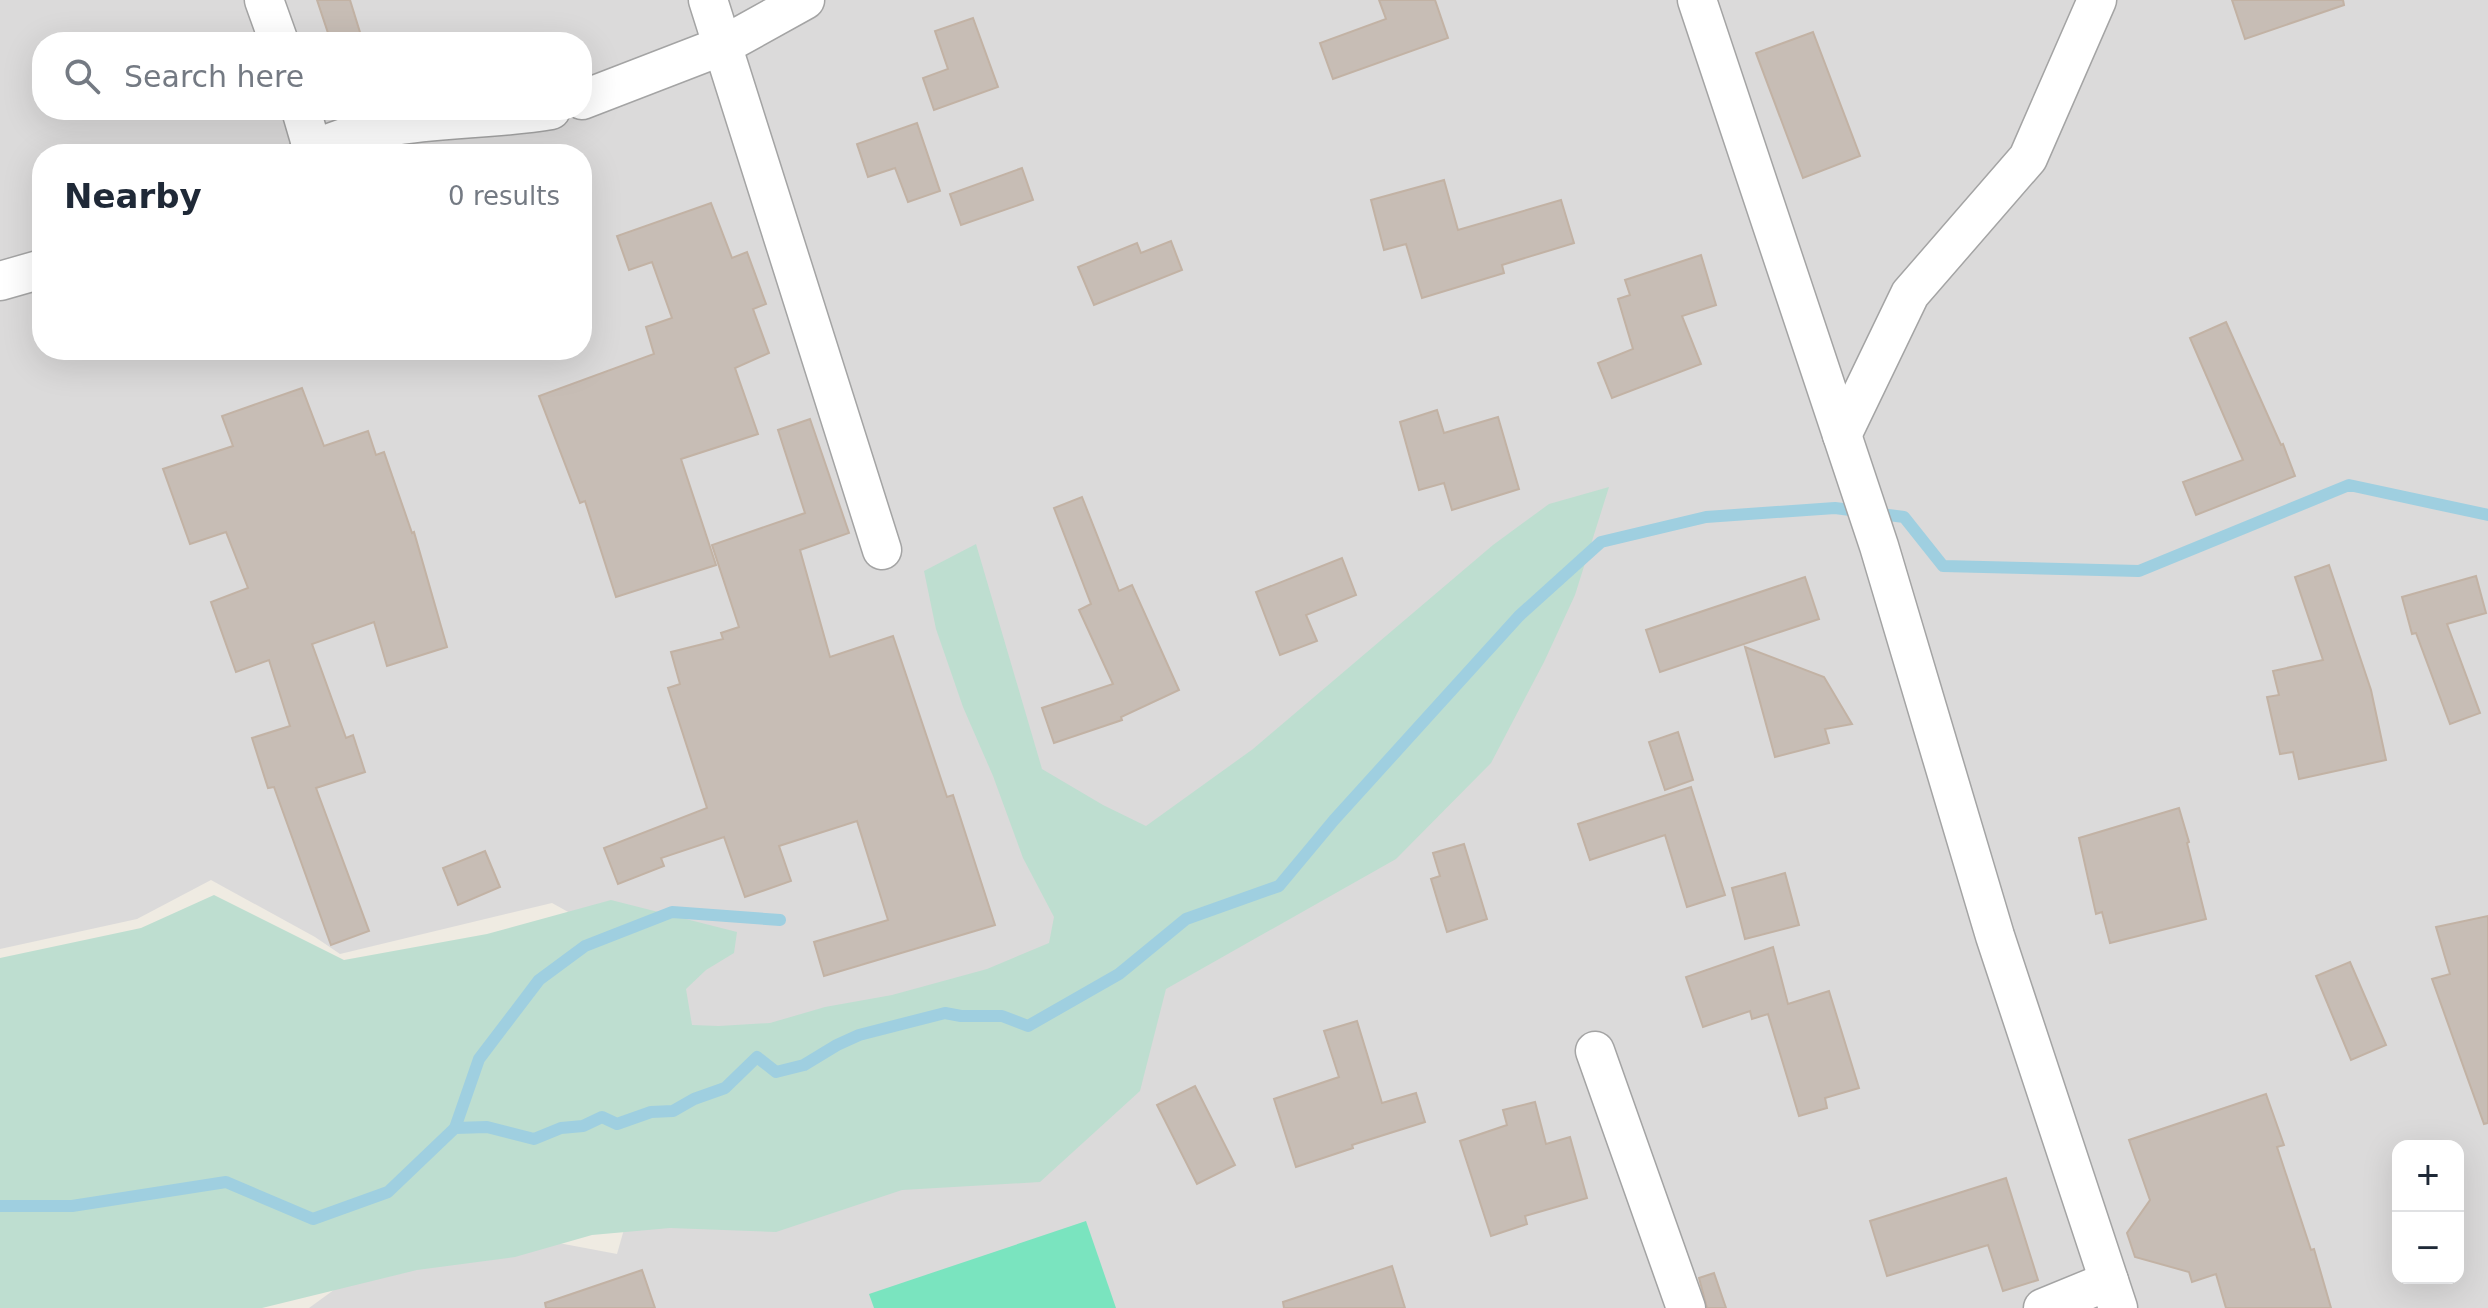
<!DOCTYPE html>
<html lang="en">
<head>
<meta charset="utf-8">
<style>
	body { margin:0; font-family:"DejaVu Sans",sans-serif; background:#f6f6f7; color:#1f2937 }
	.controls { position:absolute; right:24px; bottom:24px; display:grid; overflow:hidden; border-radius:16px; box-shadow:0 8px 32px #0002 }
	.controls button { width:72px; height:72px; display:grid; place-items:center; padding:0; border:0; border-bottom:2px solid #e0e1e3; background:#fff; color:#1f2937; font:40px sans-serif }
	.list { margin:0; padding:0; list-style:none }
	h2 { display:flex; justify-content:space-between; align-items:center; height:104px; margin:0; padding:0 32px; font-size:34px }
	h2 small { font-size:26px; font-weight:400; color:#747a83 }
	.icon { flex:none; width:44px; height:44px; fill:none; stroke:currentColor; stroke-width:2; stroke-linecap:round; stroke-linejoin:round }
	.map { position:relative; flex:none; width:2488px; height:1308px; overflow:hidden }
	.search { position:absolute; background:#fff; box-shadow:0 8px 32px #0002; left:32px; top:32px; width:560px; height:88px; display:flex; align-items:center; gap:20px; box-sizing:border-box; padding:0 28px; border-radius:32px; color:#747a83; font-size:30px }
	.panel { position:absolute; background:#fff; box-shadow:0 8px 32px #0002; left:32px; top:144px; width:560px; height:216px; border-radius:32px }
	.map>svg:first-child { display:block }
	.residential { fill:#dbdada; fill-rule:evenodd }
	.wetland { fill:#beded0 }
	.pitch { fill:#7ae4bf }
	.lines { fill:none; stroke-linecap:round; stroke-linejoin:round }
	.stream { stroke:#9fcfe0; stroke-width:12 }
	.building { fill:#c7bdb5; stroke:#c2b2a4; stroke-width:2 }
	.minor-casing { stroke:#a4a4a4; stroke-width:41 }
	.minor { stroke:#fff; stroke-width:38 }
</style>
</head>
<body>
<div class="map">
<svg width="2488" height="1308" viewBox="0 0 2488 1308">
	<rect width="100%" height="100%" fill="#efebe2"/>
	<!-- residential -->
	<path class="residential" d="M 0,0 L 2488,0 L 2488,1308 L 309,1308 L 386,1252 L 478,1228 L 617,1254 L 671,1064 L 628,945 L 552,903 L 340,954 L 315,937 L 211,880 L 137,919 L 0,949 ZM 42,42 L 582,42 L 582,110 L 42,110 ZM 42,154 L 582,154 L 582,350 L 42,350 ZM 2398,1146 L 2458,1146 L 2458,1278 L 2398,1278 Z"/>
	<!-- wetland -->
	<polygon class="wetland" points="1609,487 1575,595 1544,662 1491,763 1396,859 1166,989 1140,1091 1040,1182 902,1190 776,1232 670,1228 592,1235 515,1257 417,1270 262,1308 0,1308 0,958 141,928 214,895 344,960 487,934 611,900 737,932 734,953 706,970 686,989 692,1025 719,1026 770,1023 825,1007 892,995 987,969 1049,943 1054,917 1023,858 993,776 963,707 936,629 924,571 976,544 1042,769 1103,805 1146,826 1253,749 1493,545 1549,504"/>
	<!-- pitch -->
	<polygon class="pitch" points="1086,1221 1116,1308 874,1308 869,1294"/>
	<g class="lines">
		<!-- stream -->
		<g class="stream">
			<polyline points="455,1128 479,1059 539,980 585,946 672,912 780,920"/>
			<polyline points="0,1206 72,1206 226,1182 313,1219 388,1192 455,1128 487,1127 534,1139 561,1128 583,1126 602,1117 617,1124 651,1112 673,1111 694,1099 725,1088 757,1057 776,1072 804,1065 837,1045 859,1035 945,1013 961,1016 1002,1016 1028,1026 1119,974 1186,919 1279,886 1334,820 1519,616 1601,542 1706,517 1835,508 1904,517 1943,566 2139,571 2349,485 2488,515"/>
		</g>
	</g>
	<!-- building -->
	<g class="building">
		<polygon points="317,0 350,0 363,42 331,42"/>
		<polygon points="1379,0 1435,0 1448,38 1333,79 1320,43 1386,19"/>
		<polygon points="2232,0 2343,0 2344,5 2245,39"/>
		<polygon points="973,18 998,87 934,110 923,78 948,69 935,31"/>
		<polygon points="1813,32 1860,156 1803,178 1756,53"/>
		<polygon points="917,123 940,191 908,202 895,168 868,177 857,144"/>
		<polygon points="1022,168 1033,200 961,225 950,194"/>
		<polygon points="1444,180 1458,230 1561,200 1574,243 1502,265 1504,273 1422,298 1406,244 1384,250 1371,200"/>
		<polygon points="711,203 732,258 747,252 766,304 753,309 769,353 735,368 758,434 681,459 716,565 616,597 585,501 580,503 539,396 654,354 646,327 672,318 652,262 629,270 617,236"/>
		<polygon points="1171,241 1182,270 1094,305 1078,267 1137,243 1141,253"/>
		<polygon points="1701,255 1716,305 1682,316 1701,364 1612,398 1598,363 1633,349 1618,299 1630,295 1625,280"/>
		<polygon points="2226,322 2281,445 2283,444 2295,476 2196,515 2183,482 2243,460 2190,338"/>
		<polygon points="302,388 324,446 368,431 376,455 384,452 412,533 414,532 447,647 387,666 374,622 312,644 346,738 353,735 365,772 316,788 369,931 331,945 274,787 268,788 252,738 290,726 269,660 236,672 211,602 248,588 226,532 190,544 163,469 233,446 222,416"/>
		<polygon points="1437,410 1444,433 1498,417 1519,489 1452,510 1444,483 1419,490 1400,422"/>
		<polygon points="810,419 849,533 800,550 830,657 893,636 947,797 953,795 995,925 824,976 814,942 888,920 857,821 779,846 791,881 745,897 724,837 661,858 664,866 618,884 604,848 707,808 668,688 680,684 671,652 723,639 721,633 739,627 712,545 805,513 778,430"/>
		<polygon points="1082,497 1119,591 1132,585 1179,690 1121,717 1122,720 1054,743 1042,708 1113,684 1079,610 1091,604 1054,508"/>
		<polygon points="1342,558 1356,595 1306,615 1317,641 1280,655 1256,592"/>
		<polygon points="2329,565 2371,690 2386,760 2299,779 2293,752 2280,754 2267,697 2279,695 2273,671 2323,660 2295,577"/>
		<polygon points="2476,576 2486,613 2447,624 2480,713 2450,724 2416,633 2412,634 2402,597"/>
		<polygon points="1805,577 1819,619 1660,672 1646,630"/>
		<polygon points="1745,647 1824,677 1852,724 1825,729 1829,743 1775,757"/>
		<polygon points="1678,732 1693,780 1665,790 1649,742"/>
		<polygon points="1691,787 1725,895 1687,907 1665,835 1590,860 1578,824"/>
		<polygon points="2179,808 2189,842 2187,843 2206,919 2110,943 2102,912 2096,914 2079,838"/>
		<polygon points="1464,844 1487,919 1447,932 1431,879 1440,876 1433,853"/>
		<polygon points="485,851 500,887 458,905 443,868"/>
		<polygon points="1785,873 1799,925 1745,939 1732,888"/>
		<polygon points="2488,916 2488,1123 2484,1124 2432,979 2450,974 2436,927"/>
		<polygon points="1773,947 1788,1004 1829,991 1859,1088 1825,1098 1827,1108 1799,1116 1768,1014 1752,1019 1750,1011 1703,1027 1686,977"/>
		<polygon points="2350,962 2386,1045 2351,1060 2316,976"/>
		<polygon points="1357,1021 1382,1103 1416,1093 1425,1122 1352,1145 1353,1148 1296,1167 1274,1099 1339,1077 1324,1031"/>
		<polygon points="1195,1086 1235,1165 1197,1184 1157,1105"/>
		<polygon points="2266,1094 2284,1145 2277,1147 2311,1250 2314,1249 2331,1308 2226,1308 2216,1274 2192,1282 2189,1272 2135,1257 2127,1233 2150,1200 2129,1140"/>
		<polygon points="1535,1102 1546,1144 1570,1137 1587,1198 1525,1216 1527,1224 1491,1236 1460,1141 1507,1125 1503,1110"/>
		<polygon points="2006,1178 2038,1280 2003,1291 1988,1245 1887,1276 1870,1221"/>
		<polygon points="1392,1266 1405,1308 1284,1308 1283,1302"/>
		<polygon points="642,1270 655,1308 546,1308 545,1303"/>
		<polygon points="1714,1273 1726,1308 1707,1308 1699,1278"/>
	</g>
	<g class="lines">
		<!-- minor casing -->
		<g class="minor-casing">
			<g id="minor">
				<polyline points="264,0 279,42"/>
				<polyline points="708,0 882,550"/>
				<polyline points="1697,0 1879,546 1995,936 2118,1308"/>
				<polyline points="582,100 722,46 805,0"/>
				<polyline points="301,110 313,151"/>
				<path d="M 307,154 C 382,113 469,124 551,110"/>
				<polyline points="0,281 42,269"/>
				<polyline points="1842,435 1910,294 2028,158 2097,0"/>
				<polyline points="1595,1051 1686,1308"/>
				<polyline points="2043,1308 2109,1281"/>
			</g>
		</g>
		<!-- minor -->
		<use href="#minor" class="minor"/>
	</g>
</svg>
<div class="controls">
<button>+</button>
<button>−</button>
</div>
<div class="search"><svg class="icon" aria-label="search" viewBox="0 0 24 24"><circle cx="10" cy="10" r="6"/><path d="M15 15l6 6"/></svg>Search here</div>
<section class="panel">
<h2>Nearby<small>0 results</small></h2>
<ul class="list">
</ul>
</section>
</div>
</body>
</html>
